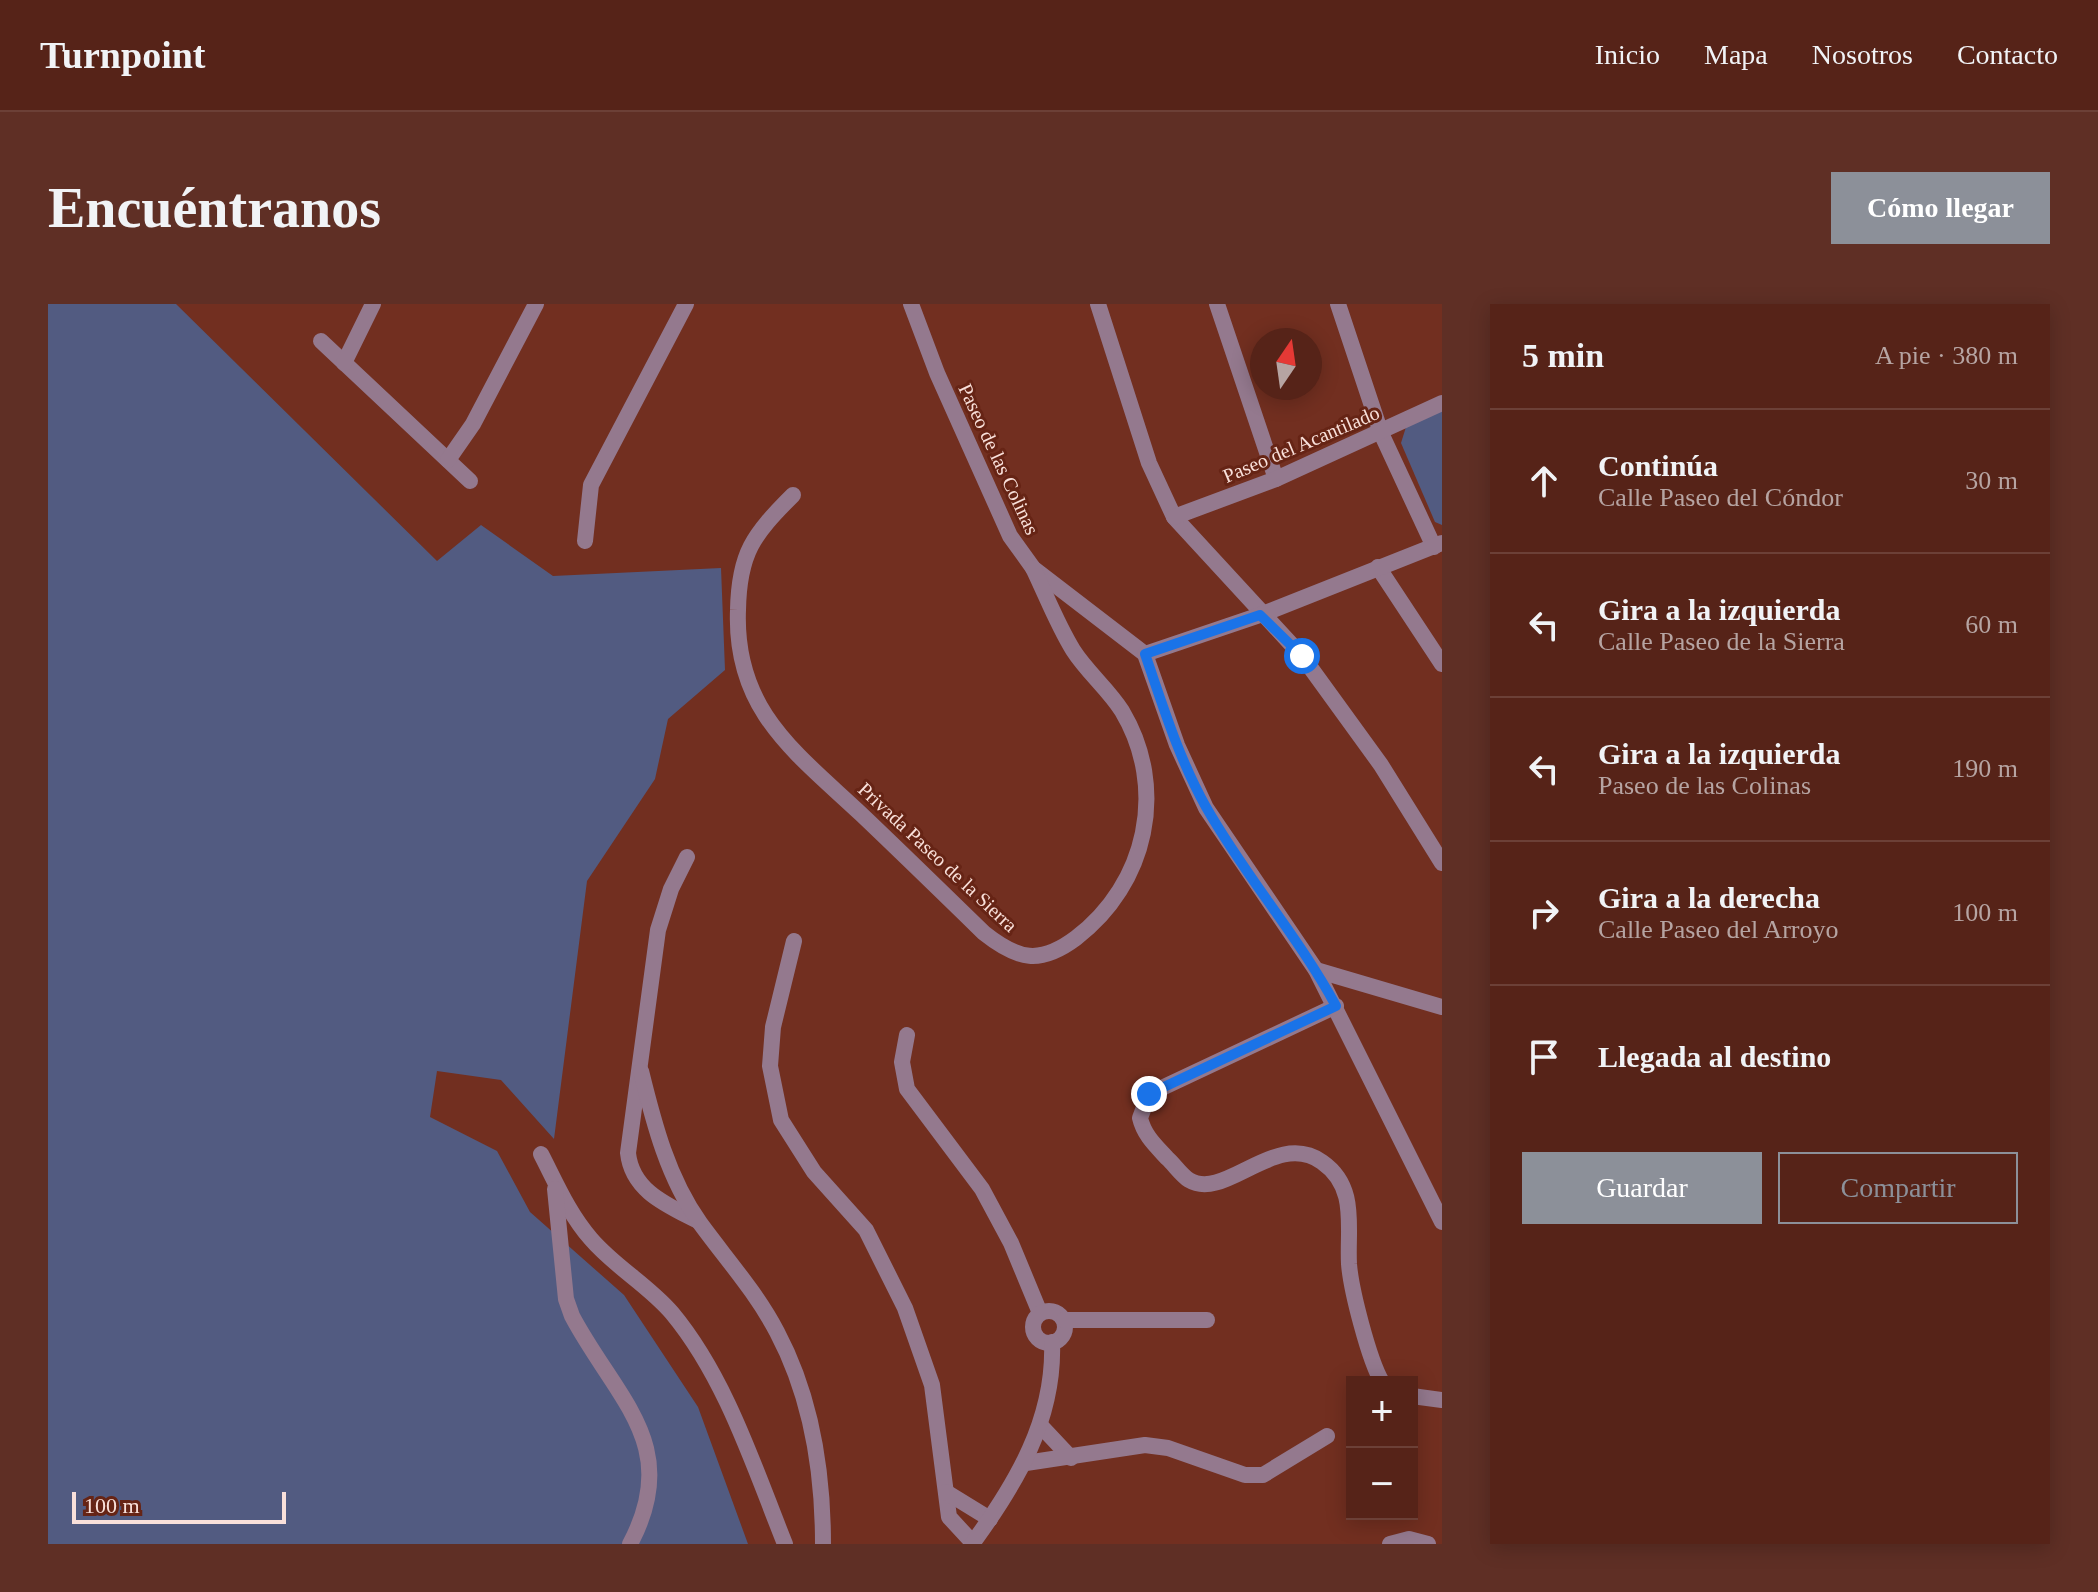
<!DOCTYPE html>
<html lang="es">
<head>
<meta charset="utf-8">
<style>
	body { margin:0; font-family:"Times New Roman",serif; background:#5f2f25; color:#f1f3f6 }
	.controls { position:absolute; right:24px; bottom:24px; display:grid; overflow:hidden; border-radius:0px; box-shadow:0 4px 20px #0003 }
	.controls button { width:72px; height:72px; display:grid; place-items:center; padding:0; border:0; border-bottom:2px solid #6c4037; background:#562318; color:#f1f3f6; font:40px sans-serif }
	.compass { position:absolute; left:1202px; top:24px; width:72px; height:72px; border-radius:50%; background:#562318; box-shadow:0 4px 20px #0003; rotate:13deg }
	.scale { position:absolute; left:24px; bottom:20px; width:214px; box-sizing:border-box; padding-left:8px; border:4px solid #f9e0da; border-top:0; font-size:22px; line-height:28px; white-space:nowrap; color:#f9e0da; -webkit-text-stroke:6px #662415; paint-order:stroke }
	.stop { position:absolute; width:24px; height:24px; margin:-18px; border:6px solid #1a73e8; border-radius:50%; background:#fff }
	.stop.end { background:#1a73e8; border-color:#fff; box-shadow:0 2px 8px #0008 }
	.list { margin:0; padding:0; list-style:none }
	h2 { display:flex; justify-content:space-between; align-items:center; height:104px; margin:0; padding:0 32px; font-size:34px }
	h2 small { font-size:26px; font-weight:400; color:#b6a4a2 }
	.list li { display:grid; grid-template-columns:52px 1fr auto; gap:24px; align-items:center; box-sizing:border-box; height:144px; padding:0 32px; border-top:2px solid #6c4037 }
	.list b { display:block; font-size:30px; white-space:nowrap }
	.list p { margin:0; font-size:26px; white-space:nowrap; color:#b6a4a2 }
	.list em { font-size:26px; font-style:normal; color:#b6a4a2 }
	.actions { display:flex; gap:16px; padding:24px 32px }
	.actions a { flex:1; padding:18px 0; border:2px solid #8c9099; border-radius:0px; text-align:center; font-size:28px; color:#8c9099 }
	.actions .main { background:#8c9099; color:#fff }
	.icon { flex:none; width:44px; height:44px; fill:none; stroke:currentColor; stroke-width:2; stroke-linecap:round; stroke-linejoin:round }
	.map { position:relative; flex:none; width:1394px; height:1240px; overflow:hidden; border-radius:0px }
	header { display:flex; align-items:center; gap:48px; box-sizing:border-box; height:112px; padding:0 40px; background:#562318; border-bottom:2px solid #6c4037 }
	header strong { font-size:38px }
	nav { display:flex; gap:44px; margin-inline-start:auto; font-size:28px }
	.intro { display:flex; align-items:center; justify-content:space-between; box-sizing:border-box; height:192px; padding:0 48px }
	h1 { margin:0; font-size:56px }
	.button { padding:20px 36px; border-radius:0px; background:#8c9099; color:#fff; font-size:28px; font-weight:700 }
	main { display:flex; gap:48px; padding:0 48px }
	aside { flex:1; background:#562318; border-radius:0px; box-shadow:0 4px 20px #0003 }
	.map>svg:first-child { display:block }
	.green { fill:#525b81 }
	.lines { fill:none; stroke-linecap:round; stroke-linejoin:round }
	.minor { stroke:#94798e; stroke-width:16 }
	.route { stroke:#1a73e8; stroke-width:10 }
	.labels { text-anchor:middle; stroke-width:6; stroke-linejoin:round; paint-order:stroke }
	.street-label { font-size:20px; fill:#f9e0da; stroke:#662415 }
</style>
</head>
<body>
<header>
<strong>Turnpoint</strong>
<nav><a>Inicio</a><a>Mapa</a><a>Nosotros</a><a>Contacto</a></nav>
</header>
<div class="intro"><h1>Encuéntranos</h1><a class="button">Cómo llegar</a></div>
<main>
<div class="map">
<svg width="1394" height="1240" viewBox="0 0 1394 1240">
	<rect width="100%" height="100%" fill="#722f20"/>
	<!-- green -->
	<g class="green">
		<polygon points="0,0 128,0 389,257 433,221 505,272 673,264 677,366 620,415 607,475 539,577 506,835 453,776 389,767 382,813 449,847 482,908 576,991 650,1103 700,1240 0,1240"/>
		<polygon points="1394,106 1394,221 1387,218 1353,139 1358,123"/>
	</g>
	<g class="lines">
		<!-- minor -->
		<g class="minor">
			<polyline points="863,0 889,69 962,232 985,264 1097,350 1129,441 1158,504 1268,666 1394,918"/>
			<polyline points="1050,0 1101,159 1126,213 1254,352 1333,461 1394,559"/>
			<polyline points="1169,0 1228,175"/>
			<polyline points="1290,0 1333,129 1386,243"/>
			<polyline points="273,37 422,177"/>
			<polyline points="296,59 325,0"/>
			<polyline points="400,156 425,120 488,0"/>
			<path d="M 745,191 C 705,231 691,249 690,306 C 686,406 747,448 813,510 C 855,550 895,589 936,629 C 970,656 992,661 1028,634 C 1099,580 1120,484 1074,407 C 1060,385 1039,368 1025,346 C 1009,320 998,291 985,264"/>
			<polyline points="1126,213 1228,175 1394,99"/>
			<polyline points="537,237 543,181 638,0"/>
			<polyline points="1330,263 1394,360"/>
			<polyline points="1097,350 1212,311 1394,239"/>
			<path d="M 639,553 L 623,585 L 610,626 L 580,849 C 584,887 619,901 650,917"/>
			<polyline points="746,637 725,723 722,762 733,816 766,868 818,926 857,1004 884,1081 901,1213 925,1239"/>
			<polyline points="1268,666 1394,703"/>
			<path d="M 1288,702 L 1101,790 L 1092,814 C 1096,831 1107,841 1119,854 C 1126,860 1133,871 1141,876 C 1177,898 1228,825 1274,858 C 1310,883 1299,923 1301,960 C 1303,986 1321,1056 1334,1078"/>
			<polyline points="859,731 854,758 859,785 934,885 963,939 992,1009"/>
			<path d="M 593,767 C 606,820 620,874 652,919 C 679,956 708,988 729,1028 C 763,1092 775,1168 775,1240"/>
			<path d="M 493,850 C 508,879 521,910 543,935 C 567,963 600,981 624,1009 C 678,1074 706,1163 737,1240"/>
			<path d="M 507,885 L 518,995 L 524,1012 C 568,1095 635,1141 582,1240"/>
			<circle cx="1001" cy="1023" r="16"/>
			<polyline points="1016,1016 1159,1016"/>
			<polyline points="1364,1092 1394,1096"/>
			<polyline points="992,1121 1023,1154"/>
			<polyline points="978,1159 1097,1141 1120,1144 1197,1171 1215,1171 1279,1132"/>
			<polyline points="898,1188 942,1215"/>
			<path d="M 924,1240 C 968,1180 1007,1115 1004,1038"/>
			<polyline points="1342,1240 1361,1235 1380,1240"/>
		</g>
	</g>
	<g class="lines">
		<!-- route -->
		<path class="route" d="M 1101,790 L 1288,702 C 1250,632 1197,572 1158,503 C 1131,455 1115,402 1097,350 L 1212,311 L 1254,352"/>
	</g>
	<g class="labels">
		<!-- street labels -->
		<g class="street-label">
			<text transform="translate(1253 140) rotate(-23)" y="7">Paseo del Acantilado</text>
			<text transform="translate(951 155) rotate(65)" y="7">Paseo de las Colinas</text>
			<text transform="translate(890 553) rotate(43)" y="7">Privada Paseo de la Sierra</text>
		</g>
	</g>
</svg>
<div class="controls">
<button>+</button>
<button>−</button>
</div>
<svg class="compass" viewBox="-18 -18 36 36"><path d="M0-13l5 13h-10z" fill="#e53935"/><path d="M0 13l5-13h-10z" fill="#b6a4a2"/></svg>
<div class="scale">100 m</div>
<div class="stop" style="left:1254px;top:352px"></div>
<div class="stop end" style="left:1101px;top:790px"></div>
</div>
<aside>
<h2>5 min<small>A pie · 380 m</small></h2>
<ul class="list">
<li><svg class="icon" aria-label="ahead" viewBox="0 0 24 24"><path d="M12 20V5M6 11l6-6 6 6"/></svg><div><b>Continúa</b><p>Calle Paseo del Cóndor</p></div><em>30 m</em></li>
<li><svg class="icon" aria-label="left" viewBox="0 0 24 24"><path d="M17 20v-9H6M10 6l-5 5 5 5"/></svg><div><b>Gira a la izquierda</b><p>Calle Paseo de la Sierra</p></div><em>60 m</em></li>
<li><svg class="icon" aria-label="left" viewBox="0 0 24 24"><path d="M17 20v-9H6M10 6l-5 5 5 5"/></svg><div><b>Gira a la izquierda</b><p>Paseo de las Colinas</p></div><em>190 m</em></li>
<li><svg class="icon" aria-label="right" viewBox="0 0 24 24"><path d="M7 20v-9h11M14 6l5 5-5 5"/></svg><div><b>Gira a la derecha</b><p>Calle Paseo del Arroyo</p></div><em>100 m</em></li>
<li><svg class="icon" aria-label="arrive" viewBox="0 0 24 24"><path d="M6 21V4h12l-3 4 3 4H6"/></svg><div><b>Llegada al destino</b></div></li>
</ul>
<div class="actions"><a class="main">Guardar</a><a>Compartir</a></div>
</aside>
</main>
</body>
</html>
